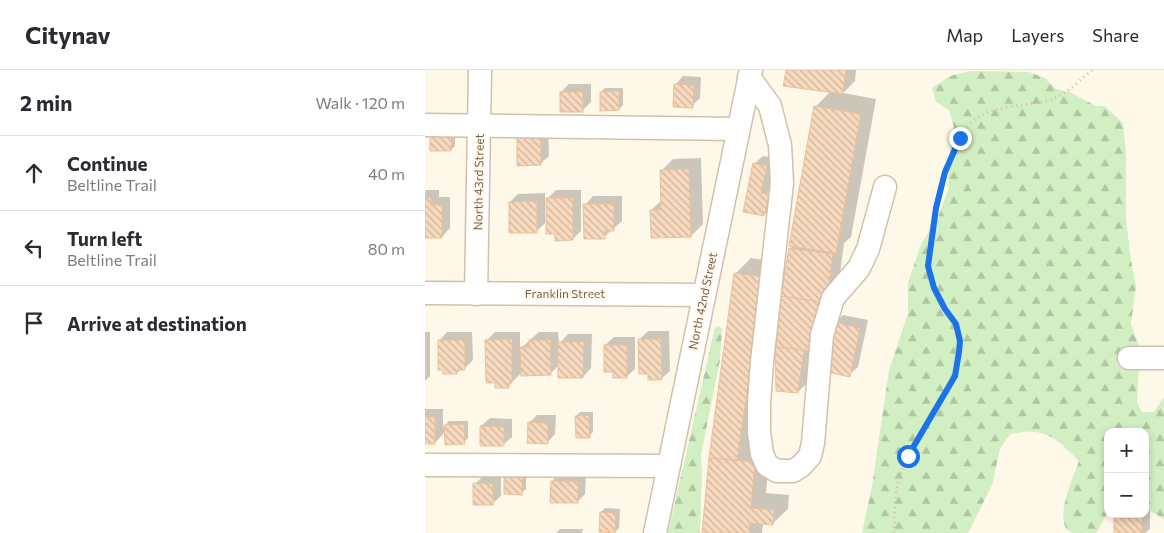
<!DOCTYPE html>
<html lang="en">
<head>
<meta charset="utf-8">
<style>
	body { margin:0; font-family:Commissioner,sans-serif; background:#f2f2f3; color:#2b2b33 }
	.controls { position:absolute; right:15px; bottom:15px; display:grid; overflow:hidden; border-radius:10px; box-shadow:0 2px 8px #0003 }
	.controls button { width:45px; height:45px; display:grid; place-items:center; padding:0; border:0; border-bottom:1px solid #e1e1e2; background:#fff; color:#2b2b33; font:25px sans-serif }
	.stop { position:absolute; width:15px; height:15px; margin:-11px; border:4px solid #1a73e8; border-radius:50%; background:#fff }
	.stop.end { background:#1a73e8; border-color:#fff; box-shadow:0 1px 5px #0008 }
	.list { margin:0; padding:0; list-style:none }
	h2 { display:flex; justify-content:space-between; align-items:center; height:65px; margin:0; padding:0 20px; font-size:21px }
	h2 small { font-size:16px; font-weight:400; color:#7c7c81 }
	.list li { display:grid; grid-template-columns:32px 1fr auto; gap:15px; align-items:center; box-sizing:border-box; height:75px; padding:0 20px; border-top:1px solid #e1e1e2 }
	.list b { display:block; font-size:19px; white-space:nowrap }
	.list p { margin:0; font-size:16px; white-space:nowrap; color:#7c7c81 }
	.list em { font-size:16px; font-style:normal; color:#7c7c81 }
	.icon { flex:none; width:28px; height:28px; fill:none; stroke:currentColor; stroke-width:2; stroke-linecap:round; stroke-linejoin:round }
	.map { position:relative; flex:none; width:739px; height:463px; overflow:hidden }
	header { display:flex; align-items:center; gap:30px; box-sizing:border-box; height:70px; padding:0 25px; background:#fff; border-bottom:1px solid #e1e1e2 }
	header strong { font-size:24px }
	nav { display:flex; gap:28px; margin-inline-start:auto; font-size:18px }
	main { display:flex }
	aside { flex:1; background:#fff }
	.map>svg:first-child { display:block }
	.forest { fill:url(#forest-firs) }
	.shadow { fill:#0003; fill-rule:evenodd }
	.building { fill:url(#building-back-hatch); stroke:#ecc09b }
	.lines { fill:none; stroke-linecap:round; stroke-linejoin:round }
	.minor-casing { stroke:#d3c0ac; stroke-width:25 }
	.path { stroke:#ddbc9f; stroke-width:3; stroke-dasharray:1 4; stroke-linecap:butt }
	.minor { stroke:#fff; stroke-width:22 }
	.route { stroke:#1a73e8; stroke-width:6 }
	.labels { text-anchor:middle; stroke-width:4.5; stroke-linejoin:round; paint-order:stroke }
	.street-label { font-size:12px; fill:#7d5f48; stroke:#fffbf1 }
</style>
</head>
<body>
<header>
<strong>Citynav</strong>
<nav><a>Map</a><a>Layers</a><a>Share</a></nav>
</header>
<main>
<aside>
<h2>2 min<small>Walk · 120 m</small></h2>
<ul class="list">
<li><svg class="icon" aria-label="ahead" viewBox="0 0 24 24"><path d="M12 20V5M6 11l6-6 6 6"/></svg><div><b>Continue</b><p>Beltline Trail</p></div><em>40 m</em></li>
<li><svg class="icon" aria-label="left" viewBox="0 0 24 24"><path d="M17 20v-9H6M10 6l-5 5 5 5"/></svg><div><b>Turn left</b><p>Beltline Trail</p></div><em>80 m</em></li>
<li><svg class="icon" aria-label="arrive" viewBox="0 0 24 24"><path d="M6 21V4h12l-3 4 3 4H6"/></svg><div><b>Arrive at destination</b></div></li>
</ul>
</aside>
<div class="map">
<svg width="739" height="463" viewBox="0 0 739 463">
	<defs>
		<pattern id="forest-firs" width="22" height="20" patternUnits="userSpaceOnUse" patternTransform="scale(1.25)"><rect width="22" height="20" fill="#d2efc4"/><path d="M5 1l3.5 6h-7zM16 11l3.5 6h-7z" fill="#b0c5a1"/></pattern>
		<pattern id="building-back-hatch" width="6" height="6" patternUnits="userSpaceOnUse" patternTransform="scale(1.25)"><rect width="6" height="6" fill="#f7d9bd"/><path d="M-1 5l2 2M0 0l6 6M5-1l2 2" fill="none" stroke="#cdb39c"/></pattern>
	</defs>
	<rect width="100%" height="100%" fill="#fef8e8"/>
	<!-- forest -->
	<g class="forest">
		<path d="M 546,1 L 604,2 L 620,8 L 631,19 L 645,22 L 671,36 L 680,36 L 698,53 L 701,82 L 701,149 L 706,190 L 711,216 L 706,254 L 715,278 L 712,332 L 717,342 L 729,342 L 739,327 L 739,449 L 720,438 L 720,362 L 683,362 L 683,442 L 671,463 C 664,463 654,463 648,463 C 625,456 649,406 654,391 C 630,367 621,357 585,364 L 575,379 L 567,415 L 543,463 L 437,463 L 447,416 L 464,300 L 483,243 L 483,213 L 496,174 L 513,147 L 523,120 L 524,87 L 529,57 L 524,40 L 511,32 L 507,18 L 525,6 Z"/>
		<polygon points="294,256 297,259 295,290 276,385 277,404 275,463 243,463 290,257"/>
	</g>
	<!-- shadow -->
	<g class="shadow">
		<polygon points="362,0 431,0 430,11 418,23 451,29 426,167 419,173 413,219 385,280 381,314 373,322 351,277 365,179 368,175 365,175 391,36 406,21"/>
		<polygon points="258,6 276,7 275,28 267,36 250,15"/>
		<polygon points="144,14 166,14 166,32 157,41 136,22"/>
		<polygon points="180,18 198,18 198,35 194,39 176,22"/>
		<polygon points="30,59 30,76 26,80 6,80"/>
		<polygon points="123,59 124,86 115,94 93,67"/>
		<path d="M 338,86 L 350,88 L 344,115 L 351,117 L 347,137 L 339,145 L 329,94 ZM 344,119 L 346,119 L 342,137 L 340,137 Z"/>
		<polygon points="276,88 278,154 266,166 226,140 237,130 236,101 248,89"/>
		<polygon points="2,120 14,120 14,127 25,127 25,158 17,167 0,167 0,121"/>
		<polygon points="131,120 156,120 156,161 148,169 131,163 122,129"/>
		<polygon points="120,123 120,153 111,162 85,132 93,124"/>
		<polygon points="168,126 197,126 197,151 179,167 160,135"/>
		<polygon points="326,188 353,192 326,375 345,377 341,423 364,425 363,439 347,454 338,453 337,463 279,463 289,353 311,203"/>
		<polygon points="418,245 443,250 433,297 424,305 410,253"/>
		<polygon points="223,261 244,261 245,301 236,309 224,303 214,270"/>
		<polygon points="0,262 5,262 5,306 0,311"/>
		<polygon points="22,262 47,262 48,290 39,299 36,299 32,303 14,271"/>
		<polygon points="70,262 95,262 95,279 114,262 133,262 134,274 143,264 167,264 166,298 158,307 134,295 125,304 97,302 83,316 62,270"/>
		<polygon points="189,267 210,267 210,299 201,307 180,275"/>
		<polygon points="0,339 18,339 18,358 24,351 43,351 43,368 39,372 20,362 10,373 0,373"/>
		<polygon points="155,342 168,342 168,362 164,366 151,346"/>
		<polygon points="112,345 131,345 130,364 122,373 104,353"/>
		<polygon points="65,348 87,349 87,367 78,375 56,356"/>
		<polygon points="101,400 101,419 97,423 80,423"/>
		<polygon points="135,403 161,403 160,424 152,432 127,411"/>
		<polygon points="58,406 76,406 76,426 67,434 50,414"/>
		<polygon points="180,438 195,439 194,458 190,462 176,442"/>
		<polygon points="720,440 725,440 725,459 720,463 690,463 690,448 694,444 720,444"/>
		<polygon points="135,459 158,459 157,463 131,463"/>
	</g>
	<!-- building -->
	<g class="building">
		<polygon points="361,0 421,0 418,24 358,16"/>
		<polygon points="249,14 269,15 268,38 248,37"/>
		<polygon points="194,21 194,40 175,41 175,22"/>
		<rect x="135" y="22" width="23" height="20"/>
		<polygon points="389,36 436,44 411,183 364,176"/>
		<polygon points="5,62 27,62 26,81 5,81"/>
		<polygon points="92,67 116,67 116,95 92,96"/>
		<polygon points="328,93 342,96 336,123 344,125 339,146 318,142"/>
		<polygon points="264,99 266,167 226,168 225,140 236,140 235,100"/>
		<polygon points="0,128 6,128 6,135 17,135 17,168 0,168"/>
		<polygon points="121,128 148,128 148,170 130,171 130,164 121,164"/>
		<polygon points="112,131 112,163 84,163 84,132"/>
		<polygon points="158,134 189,134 189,161 180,161 180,169 159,169"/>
		<polygon points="364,178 408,184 401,233 356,226"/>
		<polygon points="309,203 339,207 312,390 284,388"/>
		<polygon points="356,226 394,232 387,281 350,277"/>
		<polygon points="409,252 435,258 425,307 398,301"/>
		<polygon points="87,269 87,313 84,313 84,318 70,318 70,313 61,313 60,270"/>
		<polygon points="213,269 236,269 237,310 223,310 223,304 214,304"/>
		<polygon points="13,270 40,270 40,300 32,300 32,304 18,304 18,300 13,300"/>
		<polygon points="104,270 126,270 126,305 96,306 95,277 104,277"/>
		<polygon points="133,272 159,272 158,308 133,308"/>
		<polygon points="179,275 202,275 202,308 188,308 188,302 179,302"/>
		<polygon points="350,277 379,280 373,323 351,321"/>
		<polygon points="164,345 165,368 151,368 150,346"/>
		<rect x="0" y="347" width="10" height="27"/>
		<polygon points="103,352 123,353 123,374 102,373"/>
		<polygon points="39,354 40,374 20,375 19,355"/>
		<polygon points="55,356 79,357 79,376 55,376"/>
		<polygon points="284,388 330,392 326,438 349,440 348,455 325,453 324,463 277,463"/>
		<polygon points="79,402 98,403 97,425 79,424"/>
		<polygon points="126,411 153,411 153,433 125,433"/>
		<polygon points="48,413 68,414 68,435 48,435"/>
		<polygon points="175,442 191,443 190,463 174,462"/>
		<rect x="689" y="448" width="28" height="15"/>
	</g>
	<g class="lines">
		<!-- minor casing -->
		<g class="minor-casing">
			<g id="minor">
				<polyline points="324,7 345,36 355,75 357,113 337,292 334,334 334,362 337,384 342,395 352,401 368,401 376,396 385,386 388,373 397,265 408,228 434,198 443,179 460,117"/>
				<polyline points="0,55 313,59"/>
				<polyline points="0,223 279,225"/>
				<polyline points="51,224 55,0"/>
				<polyline points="704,288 739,288"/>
				<polyline points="0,395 243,396"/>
				<polyline points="230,463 326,0"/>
			</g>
		</g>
		<!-- path -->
		<path class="path" d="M 469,463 C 471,441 468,420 477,400 C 493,359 529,327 534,282 C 537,252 518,242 509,217 C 507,211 503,202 503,195 C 502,162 520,83 541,58 C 558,37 585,37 610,33 C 615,32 623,32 628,29 C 643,23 655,10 667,0"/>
		<!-- minor -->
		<use href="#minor" class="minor"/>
	</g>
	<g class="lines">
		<!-- route -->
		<polyline class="route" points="483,386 530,306 534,282 535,271 531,254 520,239 509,218 503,196 511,138 520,102 535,68"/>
	</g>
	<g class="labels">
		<!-- street labels -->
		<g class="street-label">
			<text transform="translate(54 112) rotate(-89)" y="4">North 43rd Street</text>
			<text x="140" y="228">Franklin Street</text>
			<text transform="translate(278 231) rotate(-78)" y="4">North 42nd Street</text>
		</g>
	</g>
</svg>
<div class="controls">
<button>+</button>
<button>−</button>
</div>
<div class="stop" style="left:483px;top:386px"></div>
<div class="stop end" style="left:535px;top:68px"></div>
</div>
</main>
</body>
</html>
